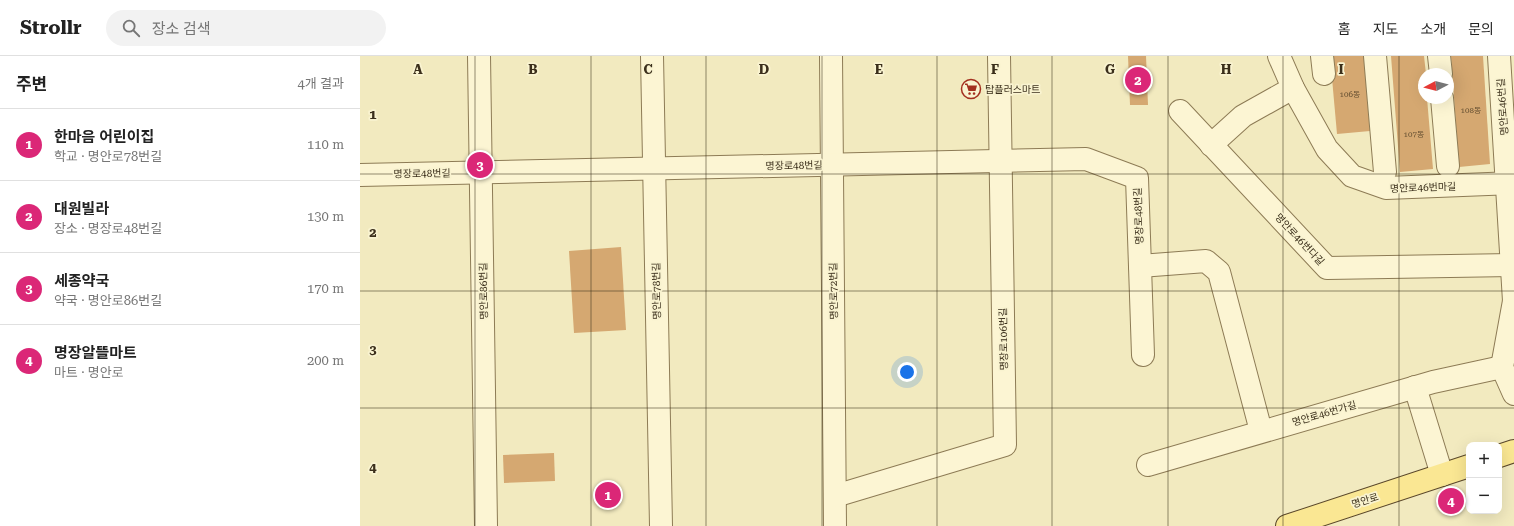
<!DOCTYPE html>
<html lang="ko">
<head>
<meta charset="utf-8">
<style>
	body { margin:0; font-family:"Roboto Serif","Noto Sans KR",serif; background:#f2f2f2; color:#222 }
	.controls { position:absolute; right:12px; bottom:12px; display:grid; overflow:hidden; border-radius:8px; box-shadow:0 4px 16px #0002 }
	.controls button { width:36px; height:36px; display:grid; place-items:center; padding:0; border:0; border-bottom:1px solid #e0e0e0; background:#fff; color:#222; font:20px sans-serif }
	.compass { position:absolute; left:1058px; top:12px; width:36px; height:36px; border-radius:50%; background:#fff; box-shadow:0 4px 16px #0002; rotate:263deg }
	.you { position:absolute; left:547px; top:316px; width:14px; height:14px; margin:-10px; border:3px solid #fff; border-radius:50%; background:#1a73e8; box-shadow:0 0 0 6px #1a73e833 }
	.badge { display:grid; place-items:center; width:26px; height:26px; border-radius:50%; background:#db2777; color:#fff; font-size:13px; font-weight:700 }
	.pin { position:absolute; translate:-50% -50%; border:2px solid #fff; box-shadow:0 1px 4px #0006 }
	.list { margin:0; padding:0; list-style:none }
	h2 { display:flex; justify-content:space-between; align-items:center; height:52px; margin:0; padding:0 16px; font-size:17px }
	h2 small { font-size:13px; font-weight:400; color:#767676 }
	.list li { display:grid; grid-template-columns:26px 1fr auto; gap:12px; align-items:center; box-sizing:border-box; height:72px; padding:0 16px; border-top:1px solid #e0e0e0 }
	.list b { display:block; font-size:15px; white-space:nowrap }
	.list p { margin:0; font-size:13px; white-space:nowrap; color:#767676 }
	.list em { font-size:13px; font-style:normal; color:#767676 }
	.icon { flex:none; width:22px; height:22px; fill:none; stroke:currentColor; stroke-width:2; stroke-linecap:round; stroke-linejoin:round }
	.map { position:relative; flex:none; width:1154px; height:470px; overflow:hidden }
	header { display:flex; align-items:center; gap:24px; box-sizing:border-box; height:56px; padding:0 20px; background:#fff; border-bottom:1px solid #e0e0e0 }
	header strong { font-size:19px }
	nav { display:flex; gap:22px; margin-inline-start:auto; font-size:14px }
	.search { width:280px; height:36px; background:#f2f2f2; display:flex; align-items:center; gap:10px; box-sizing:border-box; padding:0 14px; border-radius:22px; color:#767676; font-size:15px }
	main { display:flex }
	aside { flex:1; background:#fff }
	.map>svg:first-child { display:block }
	.building { fill:#d5a871 }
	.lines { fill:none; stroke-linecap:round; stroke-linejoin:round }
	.minor-casing { stroke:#8d7b55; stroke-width:24 }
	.major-casing { stroke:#5a472a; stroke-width:24 }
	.minor { stroke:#fcf5d3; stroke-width:22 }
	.major { stroke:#fae793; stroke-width:22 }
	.grid { fill:none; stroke:#3b2f1b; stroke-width:1; stroke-opacity:0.55 }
	.labels { text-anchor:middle; stroke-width:3.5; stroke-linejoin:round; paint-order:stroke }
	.number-label { font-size:8px; fill:#624d30 }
	.poi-label { font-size:10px; fill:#3b2f1b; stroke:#f9f3d0; text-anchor:start }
	.street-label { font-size:10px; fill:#3b2f1b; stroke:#f9f3d0 }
	.grid-label { font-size:13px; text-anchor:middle; font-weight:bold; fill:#3b2f1b; stroke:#f9f3d0; stroke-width:3.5; stroke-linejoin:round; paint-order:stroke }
</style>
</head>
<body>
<header>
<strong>Strollr</strong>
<div class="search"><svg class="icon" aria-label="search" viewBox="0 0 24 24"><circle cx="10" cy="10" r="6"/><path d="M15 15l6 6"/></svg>장소 검색</div>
<nav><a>홈</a><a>지도</a><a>소개</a><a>문의</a></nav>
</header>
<main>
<aside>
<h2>주변<small>4개 결과</small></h2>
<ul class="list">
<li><span class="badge">1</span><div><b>한마음 어린이집</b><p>학교 · 명안로78번길</p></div><em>110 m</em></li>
<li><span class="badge">2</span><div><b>대원빌라</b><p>장소 · 명장로48번길</p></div><em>130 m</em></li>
<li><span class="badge">3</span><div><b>세종약국</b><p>약국 · 명안로86번길</p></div><em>170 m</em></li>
<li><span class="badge">4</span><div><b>명장알뜰마트</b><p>마트 · 명안로</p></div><em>200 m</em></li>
</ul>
</aside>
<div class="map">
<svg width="1154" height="470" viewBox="0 0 1154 470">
	<rect width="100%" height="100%" fill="#f2eabf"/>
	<!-- building -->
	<g class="building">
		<polygon points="768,0 786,0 788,49 770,49"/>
		<polygon points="970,0 1004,0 1010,75 977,78"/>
		<polygon points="1031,0 1064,0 1066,18 1064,18 1064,42 1067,42 1073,113 1040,116"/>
		<polygon points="1091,0 1123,0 1130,108 1099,111"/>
		<polygon points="261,191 266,274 214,277 209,195"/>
		<polygon points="194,397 195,425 144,427 143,399"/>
	</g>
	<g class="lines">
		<!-- minor casing -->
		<g class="minor-casing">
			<g id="minor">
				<polyline points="119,0 126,470"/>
				<polyline points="292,0 301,470"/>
				<polyline points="471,0 475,470"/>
				<polyline points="919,0 933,32 967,93 992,120 1026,132 1154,127"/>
				<polyline points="962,0 964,18"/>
				<polyline points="1015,0 1025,116"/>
				<polyline points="1079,0 1081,18"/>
				<polyline points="1139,0 1154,245"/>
				<polyline points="1082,42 1088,110"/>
				<polyline points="820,55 967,212 1152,209"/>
				<polyline points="851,89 883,60 933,32"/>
				<polyline points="0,119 726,103 777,122 783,299"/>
				<polyline points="780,210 846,205 859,216 901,375"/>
				<polyline points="1154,245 1142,311 1154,338"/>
				<polyline points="1055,331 1082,419"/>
				<polyline points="788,409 1073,326 1142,311"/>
				<polyline points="475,440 645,389 639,0"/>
			</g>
		</g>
		<!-- major casing -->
		<g class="major-casing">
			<g id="major">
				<polyline points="1139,400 1154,395"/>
				<polyline points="927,470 1109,410"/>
			</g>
		</g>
		<!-- minor -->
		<use href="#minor" class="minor"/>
		<!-- major -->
		<use href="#major" class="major"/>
	</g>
	<!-- grid -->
	<path class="grid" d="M 115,0 L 115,470M 231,0 L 231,470M 346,0 L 346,470M 462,0 L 462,470M 577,0 L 577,470M 692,0 L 692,470M 808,0 L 808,470M 923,0 L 923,470M 1039,0 L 1039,470M 0,118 L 1154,118M 0,235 L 1154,235M 0,352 L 1154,352"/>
	<!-- icons -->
	<defs>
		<g id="supermarket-ring" transform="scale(1)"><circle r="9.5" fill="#f9f3d0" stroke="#a3301f" stroke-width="1.5"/><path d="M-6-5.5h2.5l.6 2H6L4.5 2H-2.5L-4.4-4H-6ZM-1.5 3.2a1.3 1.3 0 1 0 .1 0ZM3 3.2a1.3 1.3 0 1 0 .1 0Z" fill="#a3301f"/></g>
	</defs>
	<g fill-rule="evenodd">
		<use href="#supermarket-ring" x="611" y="33"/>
	</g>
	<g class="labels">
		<!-- number labels -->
		<g class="number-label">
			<text x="990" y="41">106동</text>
			<text x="1111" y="57">108동</text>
			<text x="1054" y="81">107동</text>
		</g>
		<!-- poi labels -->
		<g class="poi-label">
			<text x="625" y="37">탑플러스마트</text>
		</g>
		<!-- street labels -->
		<g class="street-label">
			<text transform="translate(1142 51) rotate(-94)" y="4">명안로46번길</text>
			<text transform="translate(434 109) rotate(-1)" y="4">명장로48번길</text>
			<text transform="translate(62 117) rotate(-1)" y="4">명장로48번길</text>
			<text transform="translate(1063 131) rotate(-2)" y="4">명안로46번마길</text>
			<text transform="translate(778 160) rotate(-92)" y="4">명장로48번길</text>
			<text transform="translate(940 183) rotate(47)" y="4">명안로46번다길</text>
			<text transform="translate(123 235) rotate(-91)" y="4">명안로86번길</text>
			<text transform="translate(296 235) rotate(-91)" y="4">명안로78번길</text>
			<text transform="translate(473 235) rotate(-91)" y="4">명안로72번길</text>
			<text transform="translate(643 283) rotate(-91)" y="4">명장로106번길</text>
			<text transform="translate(964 357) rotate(-16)" y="4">명안로46번가길</text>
			<text transform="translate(1005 444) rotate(-18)" y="4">명안로</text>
		</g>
	</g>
	<g class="grid-label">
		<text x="58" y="18">A</text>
		<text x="173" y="18">B</text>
		<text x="288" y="18">C</text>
		<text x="404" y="18">D</text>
		<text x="519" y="18">E</text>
		<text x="635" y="18">F</text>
		<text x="750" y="18">G</text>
		<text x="866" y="18">H</text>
		<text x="981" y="18">I</text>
		<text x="13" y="63">1</text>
		<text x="13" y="181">2</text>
		<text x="13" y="298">3</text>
		<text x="13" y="416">4</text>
	</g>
</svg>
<div class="controls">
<button>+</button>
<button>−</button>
</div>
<svg class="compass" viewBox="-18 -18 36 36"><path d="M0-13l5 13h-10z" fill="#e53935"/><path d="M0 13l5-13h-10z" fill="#767676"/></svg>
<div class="you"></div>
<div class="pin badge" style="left:248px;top:439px">1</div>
<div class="pin badge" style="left:778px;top:24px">2</div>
<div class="pin badge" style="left:120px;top:109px">3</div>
<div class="pin badge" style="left:1091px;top:445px">4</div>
</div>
</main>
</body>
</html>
